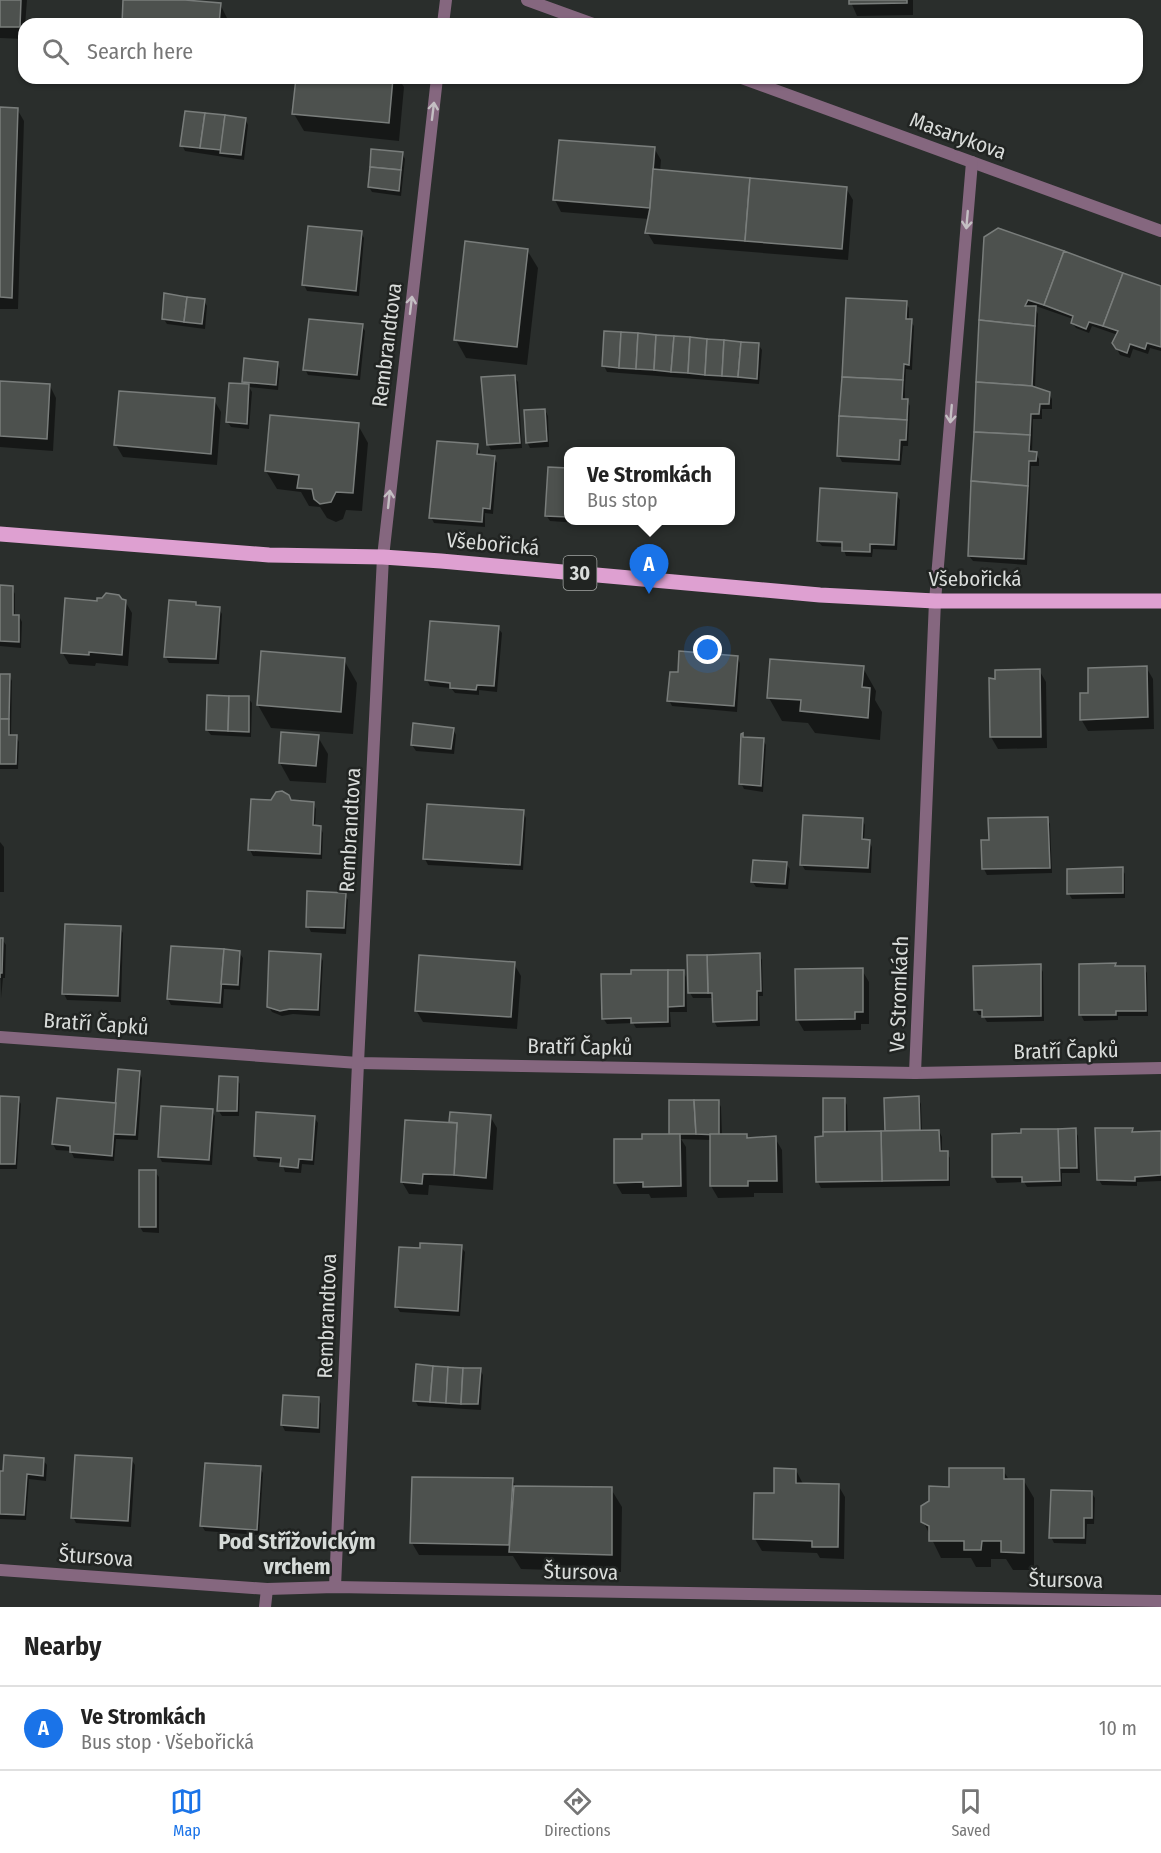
<!DOCTYPE html>
<html lang="en">
<head>
<meta charset="utf-8">
<style>
	body { margin:0; font-family:"Fira Sans Condensed",sans-serif; background:#f2f2f2; color:#222 }
	.you { position:absolute; left:708px; top:650px; width:21px; height:21px; margin:-15px; border:4px solid #fff; border-radius:50%; background:#1a73e8; box-shadow:0 0 0 9px #1a73e833 }
	.badge { display:grid; place-items:center; width:39px; height:39px; border-radius:50%; background:#1a73e8; color:#fff; font-size:20px; font-weight:700 }
	.pin { position:absolute; translate:-50% -50px; filter:drop-shadow(0 2px 3px #0008) }
	.pin::after { content:''; position:absolute; top:32px; width:21px; height:18px; background:inherit; clip-path:polygon(0 0,100% 0,50% 100%) }
	.popup { position:absolute; left:564px; top:447px; width:171px; height:78px; box-sizing:border-box; display:grid; place-content:center; border-radius:12px; background:#fff; filter:drop-shadow(0 2px 4px #0005); font-size:20px; white-space:nowrap; color:#767676 }
	.popup b { font-size:22px; color:#222 }
	.popup::after { content:''; position:absolute; left:50%; top:100%; margin-left:-12px; border:12px solid transparent; border-top-color:#fff }
	.list { margin:0; padding:0; list-style:none }
	h2 { display:flex; justify-content:space-between; align-items:center; height:78px; margin:0; padding:0 24px; font-size:26px }
	h2 small { font-size:20px; font-weight:400; color:#767676 }
	.list li { display:grid; grid-template-columns:39px 1fr auto; gap:18px; align-items:center; box-sizing:border-box; height:84px; padding:0 24px; border-top:2px solid #e0e0e0 }
	.list b { display:block; font-size:22px; white-space:nowrap }
	.list p { margin:0; font-size:20px; white-space:nowrap; color:#767676 }
	.list em { font-size:20px; font-style:normal; color:#767676 }
	.icon { flex:none; width:33px; height:33px; fill:none; stroke:currentColor; stroke-width:2; stroke-linecap:round; stroke-linejoin:round }
	.map { position:relative; flex:none; width:1161px; height:1607px; overflow:hidden }
	.search { position:absolute; background:#fff; box-shadow:0 2px 4px #0004; left:18px; right:18px; top:18px; height:66px; display:flex; align-items:center; gap:15px; box-sizing:border-box; padding:0 21px; border-radius:18px; color:#767676; font-size:22px }
	.sheet { height:162px; background:#fff }
	nav { display:flex; justify-content:space-around; align-items:center; box-sizing:border-box; height:84px; border-top:2px solid #e0e0e0; background:#fff; font-size:16px; color:#767676 }
	nav a { display:grid; justify-items:center; gap:3px }
	nav .on { color:#1a73e8 }
	.map>svg:first-child { display:block }
	.shadow { fill:#0007; fill-rule:evenodd }
	.building { fill:#4d514e; stroke:#797d7b; stroke-width:1.5 }
	.lines { fill:none; stroke-linecap:round; stroke-linejoin:round }
	.minor { stroke:#85677f; stroke-width:12 }
	.primary { stroke:#dea0d1; stroke-width:15 }
	.oneway { stroke:#c4bfc3 }
	.labels { text-anchor:middle; stroke-width:5; stroke-linejoin:round; paint-order:stroke }
	.shield { fill:#212422; stroke:#a2a5a3; stroke-width:1.5 }
	.shield-label { font-size:20px; font-weight:bold; fill:#d9dcda }
	.street-label { font-size:21px; fill:#d9dcda; stroke:#212422 }
	.neighbourhood-label { font-size:22px; font-weight:bold; fill:#d6dbd8; stroke:#212422 }
</style>
</head>
<body>
<div class="map">
<svg width="1161" height="1607" viewBox="0 0 1161 1607">
	<rect width="100%" height="100%" fill="#2a2e2c"/>
	<!-- shadow -->
	<g class="shadow">
		<polygon points="0,0 27,0 24,39 0,38"/>
		<polygon points="125,0 167,0 220,4 230,24 123,24"/>
		<polygon points="850,0 913,0 913,15 857,16"/>
		<polygon points="297,78 398,78 404,87 399,141 304,131 294,114"/>
		<polygon points="0,109 17,109 24,121 18,309 0,309"/>
		<polygon points="245,119 248,125 244,160 185,151 182,145"/>
		<polygon points="654,148 661,160 660,172 846,188 853,200 848,260 654,244 647,232 649,219 561,212 555,200"/>
		<polygon points="402,153 405,159 401,196 372,192 369,187"/>
		<polygon points="361,233 364,238 359,296 307,291 304,285"/>
		<polygon points="986,238 1161,288 1161,351 1150,348 1148,354 1133,349 1130,358 1120,355 1114,343 1118,335 1092,326 1089,333 1076,328 1072,323 1073,319 1033,305 1038,314 1035,388 1049,394 1052,399 1052,409 1042,409 1042,419 1033,419 1032,453 1036,453 1039,459 1039,466 1031,466 1027,565 973,561 969,556"/>
		<polygon points="527,250 538,268 527,365 466,358 456,340"/>
		<polygon points="204,301 207,306 205,329 167,324 163,318"/>
		<polygon points="906,303 909,308 909,320 914,326 912,370 906,369 905,387 905,400 907,400 910,406 908,446 903,446 901,465 842,462 839,456"/>
		<polygon points="362,326 365,331 360,380 308,375 305,369"/>
		<polygon points="758,344 762,350 759,384 607,372 604,366"/>
		<polygon points="277,363 280,369 278,390 249,387 252,392 249,429 231,427 227,421 246,386 244,381"/>
		<polygon points="514,377 518,382 522,448 491,450 488,444"/>
		<polygon points="0,382 50,386 56,398 53,451 0,447"/>
		<polygon points="214,400 221,412 217,465 123,457 116,445"/>
		<polygon points="545,410 548,416 549,447 530,448 527,442"/>
		<polygon points="358,425 368,443 362,511 346,510 343,519 336,522 327,518 320,507 309,506 301,492 277,489 266,471"/>
		<polygon points="477,445 480,451 480,455 494,457 497,463 493,514 485,513 485,527 434,523 431,517"/>
		<polygon points="568,470 568,520 594,520 593,524 550,521 546,515"/>
		<path d="M 822,489 L 896,494 L 900,500 L 897,550 L 873,549 L 872,557 L 846,556 L 843,547 L 822,546 L 818,541 ZM 820,540 L 850,541 L 850,544 L 820,543 Z"/>
		<polygon points="0,587 12,588 15,594 15,616 19,616 22,622 21,648 0,646"/>
		<polygon points="103,600 125,601 132,613 128,666 96,663 95,666 69,664 62,652 98,602"/>
		<polygon points="170,602 195,603 197,607 219,609 222,614 219,664 169,663 166,657"/>
		<polygon points="498,628 502,633 497,692 479,690 479,695 455,693 451,688 430,686 427,680"/>
		<polygon points="737,657 740,663 737,712 672,706 669,700 680,674"/>
		<polygon points="344,660 357,683 353,734 271,728 258,705"/>
		<polygon points="1146,667 1153,679 1154,729 1088,731 1081,719 1090,694"/>
		<polygon points="863,668 876,691 875,700 882,712 880,740 815,733 808,723 782,721 769,698"/>
		<polygon points="1039,670 1046,682 1047,748 998,749 991,737 997,680"/>
		<polygon points="0,675 9,675 12,681 11,736 16,736 19,742 18,769 0,769"/>
		<polygon points="248,698 252,703 251,737 211,735 207,730"/>
		<polygon points="453,729 456,735 454,754 416,751 412,745"/>
		<polygon points="318,737 328,754 326,783 290,781 280,763"/>
		<polygon points="763,740 766,745 763,792 744,789 741,783"/>
		<polygon points="291,802 313,803 316,809 315,827 320,827 323,833 322,859 253,856 250,850"/>
		<polygon points="428,806 523,812 526,818 523,870 428,865 425,859"/>
		<polygon points="862,819 865,825 864,840 869,841 872,847 871,873 805,870 802,865"/>
		<polygon points="1047,819 1050,824 1052,873 987,875 984,869 982,841 991,841"/>
		<polygon points="0,842 4,847 4,892 0,892"/>
		<polygon points="786,864 790,869 788,889 756,887 752,881"/>
		<polygon points="1122,869 1125,874 1125,898 1072,899 1069,894"/>
		<polygon points="345,895 348,900 346,934 311,932 308,926"/>
		<polygon points="120,928 123,933 121,1002 67,1000 64,994"/>
		<polygon points="0,939 2,939 6,945 5,978 3,978 1,998"/>
		<polygon points="172,947 239,952 243,958 240,990 224,989 223,1008 171,1005 168,999"/>
		<polygon points="320,955 323,961 320,1016 293,1014 282,1016 272,1012 269,1007"/>
		<polygon points="759,955 762,960 763,996 759,996 760,1026 717,1027 714,1021 714,998 693,998 690,993"/>
		<polygon points="514,964 521,976 517,1029 423,1022 416,1010"/>
		<polygon points="1115,964 1117,968 1144,968 1147,973 1148,1016 1118,1016 1118,1020 1084,1021 1081,1015 1080,965"/>
		<polygon points="1040,966 1043,972 1044,1021 987,1022 983,1015 979,1015 975,1009"/>
		<polygon points="862,970 869,982 869,1024 861,1024 861,1030 804,1031 797,1019"/>
		<polygon points="683,971 686,977 687,1012 670,1012 671,1027 636,1028 633,1023 607,1024 603,1018 632,975"/>
		<polygon points="139,1072 142,1078 138,1140 116,1139 114,1161 74,1158 71,1151 56,1150 53,1144 117,1104"/>
		<polygon points="237,1079 240,1084 239,1116 222,1116 218,1110"/>
		<polygon points="0,1098 18,1099 21,1104 17,1169 0,1169"/>
		<polygon points="918,1098 921,1104 922,1132 939,1131 942,1137 942,1153 947,1153 950,1158 950,1186 821,1188 818,1182 844,1099 847,1105 848,1133 887,1133"/>
		<polygon points="718,1101 721,1107 722,1136 746,1135 748,1139 775,1138 782,1150 783,1193 754,1193 754,1197 718,1198 711,1186 711,1140 681,1139 686,1147 687,1197 651,1198 649,1194 622,1194 615,1182 644,1140 671,1135"/>
		<polygon points="212,1111 215,1116 212,1165 162,1162 159,1156"/>
		<polygon points="451,1114 490,1116 497,1128 493,1190 429,1185 428,1195 409,1194 402,1182 451,1124"/>
		<polygon points="314,1117 318,1123 314,1165 302,1164 301,1173 285,1172 282,1163 258,1161 255,1156"/>
		<polygon points="1132,1129 1134,1133 1161,1133 1161,1181 1137,1182 1137,1186 1102,1185 1099,1180"/>
		<polygon points="1075,1130 1078,1136 1080,1173 1062,1173 1062,1186 1027,1187 1024,1182 997,1183 994,1177 994,1135"/>
		<polygon points="155,1172 159,1177 159,1233 143,1232 140,1227"/>
		<polygon points="461,1247 465,1252 460,1316 400,1312 397,1307"/>
		<polygon points="480,1370 483,1375 481,1410 418,1406 415,1400"/>
		<polygon points="318,1398 321,1404 320,1433 285,1431 282,1425"/>
		<polygon points="131,1459 135,1465 131,1527 76,1523 73,1517"/>
		<polygon points="43,1460 47,1465 46,1481 29,1479 26,1520 0,1519 0,1473"/>
		<polygon points="260,1468 263,1473 259,1535 205,1531 202,1526"/>
		<polygon points="796,1470 803,1484 838,1485 845,1497 844,1559 820,1558 817,1553 762,1551 755,1539 775,1495"/>
		<polygon points="1003,1470 1009,1480 1024,1481 1034,1498 1034,1570 1013,1570 1006,1559 991,1559 991,1567 976,1567 971,1558 941,1558 923,1521 950,1489"/>
		<polygon points="512,1480 517,1488 611,1489 622,1507 621,1572 521,1569 513,1556 419,1555 412,1543"/>
		<polygon points="1091,1492 1095,1498 1094,1524 1087,1524 1086,1544 1054,1543 1051,1537"/>
	</g>
	<!-- building -->
	<g class="building">
		<polygon points="0,0 21,0 20,27 0,27"/>
		<polygon points="123,0 185,0 221,3 219,24 122,24"/>
		<polygon points="849,0 907,0 907,3 849,4"/>
		<polygon points="296,78 393,78 389,123 292,114"/>
		<polygon points="0,107 18,108 12,298 0,297"/>
		<polygon points="185,111 205,113 200,148 180,146"/>
		<polygon points="205,113 225,115 221,150 200,148"/>
		<polygon points="225,115 246,118 241,155 220,153"/>
		<polygon points="559,140 655,147 650,208 553,200"/>
		<polygon points="371,149 403,152 401,170 370,167"/>
		<polygon points="370,167 401,170 399,191 368,187"/>
		<polygon points="653,169 750,178 745,241 645,233 650,208"/>
		<polygon points="750,178 847,187 842,249 745,241"/>
		<polygon points="308,226 362,231 356,291 302,285"/>
		<polygon points="998,228 1064,251 1044,305 1028,300 1025,306 1036,306 1035,326 979,320 984,237"/>
		<polygon points="465,241 528,249 517,347 454,340"/>
		<polygon points="1064,251 1123,273 1103,326 1089,322 1086,329 1071,323 1073,316 1044,305"/>
		<polygon points="1123,273 1161,286 1161,347 1147,343 1145,349 1130,344 1127,353 1116,349 1112,343 1118,331 1103,326"/>
		<polygon points="164,293 187,297 184,322 162,319"/>
		<polygon points="187,297 205,299 202,324 184,322"/>
		<polygon points="846,298 907,301 906,319 912,319 909,365 904,364 903,380 842,377"/>
		<polygon points="309,319 363,324 357,375 303,370"/>
		<polygon points="979,320 1035,326 1032,386 976,382"/>
		<polygon points="604,331 621,332 619,368 602,366"/>
		<polygon points="621,332 638,333 636,369 619,368"/>
		<polygon points="638,333 656,335 654,370 636,369"/>
		<polygon points="656,335 674,336 671,372 654,370"/>
		<polygon points="674,336 690,337 688,373 671,372"/>
		<polygon points="690,337 707,339 705,375 688,373"/>
		<polygon points="707,339 724,340 722,376 705,375"/>
		<polygon points="724,340 741,342 738,377 722,376"/>
		<polygon points="741,342 759,343 757,379 738,377"/>
		<polygon points="244,358 278,362 276,385 242,382"/>
		<polygon points="515,375 520,443 487,445 481,377"/>
		<polygon points="842,377 903,380 902,399 908,399 907,420 839,416"/>
		<polygon points="0,381 50,384 47,439 0,436"/>
		<polygon points="976,382 1032,386 1050,392 1049,404 1040,404 1039,414 1031,414 1030,435 974,432"/>
		<polygon points="229,383 249,384 247,424 226,422"/>
		<polygon points="119,391 215,398 211,454 114,445"/>
		<polygon points="545,409 547,441 526,443 524,410"/>
		<polygon points="270,415 359,423 353,493 336,492 331,502 320,504 314,499 312,489 297,488 299,475 265,471"/>
		<polygon points="839,416 907,420 906,440 900,440 899,460 837,456"/>
		<polygon points="974,432 1030,435 1029,451 1037,452 1036,461 1029,461 1028,486 971,481"/>
		<polygon points="437,441 478,444 477,454 495,456 490,509 483,508 482,522 429,518"/>
		<polygon points="548,467 568,468 568,517 545,516"/>
		<polygon points="971,481 1028,486 1024,559 968,556"/>
		<polygon points="820,488 897,493 894,545 870,544 870,552 842,551 842,542 817,541"/>
		<polygon points="0,585 13,586 13,615 19,615 19,642 0,641"/>
		<polygon points="106,593 119,595 122,599 126,600 122,655 89,652 89,655 61,653 65,598 97,601 97,598 102,598"/>
		<polygon points="169,600 196,602 196,605 220,607 216,659 164,657"/>
		<polygon points="430,621 499,626 494,686 477,685 476,690 450,688 450,683 425,680"/>
		<polygon points="261,651 345,658 341,712 257,705"/>
		<polygon points="679,651 738,656 734,706 667,701 670,672 678,672"/>
		<polygon points="770,659 864,666 862,687 870,688 868,718 800,711 801,700 767,698"/>
		<polygon points="1147,666 1148,717 1080,720 1080,693 1088,693 1088,668"/>
		<polygon points="1040,669 1041,737 990,737 989,678 995,679 995,670"/>
		<polygon points="0,674 10,674 9,719 0,719"/>
		<polygon points="207,695 229,696 228,731 206,730"/>
		<polygon points="229,696 249,696 249,732 228,731"/>
		<polygon points="0,719 9,719 9,735 17,735 16,764 0,764"/>
		<polygon points="413,723 454,728 451,749 411,745"/>
		<polygon points="281,732 319,735 316,766 279,763"/>
		<polygon points="743,733 743,737 764,738 761,786 739,784 741,734"/>
		<polygon points="282,791 289,795 291,800 314,802 313,825 321,826 320,854 248,850 251,799 271,800 276,792"/>
		<polygon points="427,804 524,810 520,865 423,859"/>
		<polygon points="803,815 863,818 862,839 870,840 868,868 800,865"/>
		<polygon points="1048,817 1050,868 982,869 981,840 989,840 988,818"/>
		<polygon points="753,860 787,862 785,884 751,882"/>
		<polygon points="1123,867 1123,893 1067,894 1067,869"/>
		<polygon points="307,891 346,893 344,928 306,927"/>
		<polygon points="65,924 121,926 118,996 62,994"/>
		<polygon points="0,938 3,938 2,973 0,973 0,978"/>
		<polygon points="171,946 224,949 220,1003 167,999"/>
		<polygon points="224,949 240,951 238,985 221,984"/>
		<polygon points="269,951 321,954 318,1010 290,1009 280,1011 267,1007"/>
		<polygon points="760,953 761,991 757,991 757,1020 713,1022 712,993 708,993 707,955"/>
		<polygon points="419,955 515,962 511,1017 415,1011"/>
		<polygon points="687,955 707,955 708,993 688,993"/>
		<polygon points="1116,963 1115,966 1145,966 1146,1011 1116,1011 1116,1015 1079,1015 1079,964"/>
		<polygon points="1041,964 1041,1016 982,1017 982,1010 974,1010 973,966"/>
		<polygon points="863,968 863,1012 855,1012 855,1019 796,1020 795,969"/>
		<polygon points="631,970 668,970 668,1022 631,1023 631,1018 602,1019 601,974 631,974"/>
		<polygon points="668,970 684,970 684,1006 668,1007"/>
		<polygon points="118,1069 140,1071 135,1135 113,1134"/>
		<polygon points="219,1076 238,1077 237,1111 217,1111"/>
		<polygon points="0,1096 19,1097 15,1164 0,1164"/>
		<polygon points="919,1096 920,1130 885,1131 884,1098"/>
		<polygon points="57,1098 116,1103 112,1156 70,1152 70,1146 52,1144"/>
		<rect x="823" y="1098" width="22" height="34"/>
		<polygon points="669,1100 694,1100 696,1134 669,1134"/>
		<polygon points="694,1100 719,1100 719,1135 696,1134"/>
		<polygon points="161,1106 213,1109 209,1160 158,1157"/>
		<polygon points="256,1112 315,1116 312,1160 299,1159 298,1168 280,1166 281,1158 254,1156"/>
		<polygon points="450,1112 491,1115 486,1178 454,1175 457,1123 449,1122"/>
		<polygon points="405,1120 457,1123 454,1175 423,1174 422,1184 401,1182"/>
		<polygon points="1076,1128 1077,1168 1059,1168 1058,1129"/>
		<polygon points="1095,1128 1133,1128 1132,1132 1161,1131 1161,1175 1135,1177 1135,1181 1097,1180"/>
		<polygon points="1021,1129 1058,1129 1060,1181 1022,1182 1022,1177 992,1177 992,1134 1021,1133"/>
		<polygon points="939,1130 940,1151 948,1151 948,1180 882,1181 881,1131"/>
		<polygon points="881,1131 882,1181 816,1182 815,1137 823,1136 823,1132"/>
		<polygon points="642,1134 680,1134 681,1186 643,1187 643,1182 614,1183 614,1139 642,1139"/>
		<polygon points="710,1134 747,1134 747,1138 776,1136 777,1181 748,1181 748,1186 710,1186"/>
		<rect x="139" y="1170" width="17" height="57"/>
		<polygon points="420,1243 462,1245 458,1311 395,1307 399,1247 420,1248"/>
		<polygon points="416,1364 433,1366 430,1402 413,1401"/>
		<polygon points="433,1366 448,1367 446,1403 430,1402"/>
		<polygon points="448,1367 463,1368 461,1404 446,1403"/>
		<polygon points="463,1368 481,1368 478,1404 461,1404"/>
		<polygon points="283,1395 319,1397 318,1428 281,1425"/>
		<polygon points="4,1455 44,1458 43,1476 27,1474 24,1515 0,1514 0,1471 3,1471"/>
		<polygon points="75,1455 132,1458 128,1521 71,1518"/>
		<polygon points="205,1463 261,1466 257,1530 200,1526"/>
		<polygon points="774,1468 796,1469 796,1483 839,1484 838,1547 812,1547 812,1541 753,1539 754,1493 774,1493"/>
		<polygon points="949,1468 1004,1468 1004,1479 1024,1479 1024,1553 1001,1552 1001,1541 982,1541 981,1550 964,1550 964,1541 929,1541 929,1526 921,1522 921,1506 929,1501 929,1486 949,1487"/>
		<polygon points="412,1477 513,1478 509,1545 410,1543"/>
		<polygon points="514,1486 612,1487 612,1555 509,1552"/>
		<polygon points="1051,1490 1092,1491 1092,1518 1084,1518 1084,1538 1049,1538"/>
	</g>
	<g class="lines">
		<!-- minor -->
		<g class="minor">
			<polyline points="527,0 593,24"/>
			<polyline points="443,24 446,0"/>
			<polyline points="742,78 1161,231"/>
			<polyline points="0,1037 358,1063 915,1073 1161,1068"/>
			<polyline points="915,1073 935,601 972,162"/>
			<polyline points="0,1570 267,1589 335,1587 1161,1601"/>
			<polyline points="335,1587 358,1063 383,557 437,78"/>
			<polyline points="265,1607 267,1589"/>
		</g>
		<!-- primary -->
		<polyline class="primary" points="0,534 269,555 383,557 441,561 820,595 935,601 1161,601"/>
	</g>
	<!-- one-way arrows -->
	<defs><path id="oneway-shaft" d="M-6 0H5M1.5-3L5.5 0L1.5 3" fill="none" stroke-width="1.6" stroke-linecap="round" stroke-linejoin="round" transform="scale(1.5)"/></defs>
	<g class="oneway">
		<use href="#oneway-shaft" transform="translate(433 111) rotate(-83)"/>
		<use href="#oneway-shaft" transform="translate(967 220) rotate(95)"/>
		<use href="#oneway-shaft" transform="translate(411 305) rotate(-83)"/>
		<use href="#oneway-shaft" transform="translate(951 414) rotate(95)"/>
		<use href="#oneway-shaft" transform="translate(389 499) rotate(-84)"/>
	</g>
	<g class="labels">
		<!-- shield labels -->
		<rect class="shield" x="563.5" y="556" width="33" height="34" rx="4.5"/>
		<g class="shield-label">
			<text x="580" y="580">30</text>
		</g>
		<!-- street labels -->
		<g class="street-label">
			<text transform="translate(958 136) rotate(20)" y="7">Masarykova</text>
			<text transform="translate(387 345) rotate(-83)" y="7">Rembrandtova</text>
			<text transform="translate(493 544) rotate(5)" y="7">Všebořická</text>
			<text x="975" y="586">Všebořická</text>
			<text transform="translate(350 830) rotate(-87)" y="7">Rembrandtova</text>
			<text transform="translate(899 994) rotate(-88)" y="7">Ve Stromkách</text>
			<text transform="translate(96 1024) rotate(4)" y="7">Bratří Čapků</text>
			<text transform="translate(580 1047) rotate(1)" y="7">Bratří Čapků</text>
			<text transform="translate(1066 1051) rotate(-1)" y="7">Bratří Čapků</text>
			<text transform="translate(327 1316) rotate(-88)" y="7">Rembrandtova</text>
			<text transform="translate(96 1557) rotate(4)" y="7">Štursova</text>
			<text transform="translate(581 1572) rotate(1)" y="7">Štursova</text>
			<text transform="translate(1066 1580) rotate(1)" y="7">Štursova</text>
		</g>
		<!-- neighbourhood labels -->
		<g class="neighbourhood-label">
			<text x="297" y="1549">Pod Střížovickým<tspan x="297" dy="25">vrchem</tspan></text>
		</g>
	</g>
</svg>
<div class="you"></div>
<div class="pin badge" style="left:649px;top:594px">A</div>
<div class="popup"><b>Ve Stromkách</b>Bus stop</div>
<div class="search"><svg class="icon" aria-label="search" viewBox="0 0 24 24"><circle cx="10" cy="10" r="6"/><path d="M15 15l6 6"/></svg>Search here</div>
</div>
<section class="sheet">
<h2>Nearby<small></small></h2>
<ul class="list">
<li><span class="badge">A</span><div><b>Ve Stromkách</b><p>Bus stop · Všebořická</p></div><em>10 m</em></li>
</ul>
</section>
<nav>
<a class="on"><svg class="icon" aria-label="map" viewBox="0 0 24 24"><path d="M3 6l6-2 6 2 6-2v14l-6 2-6-2-6 2zM9 4v14M15 6v14"/></svg>Map</a>
<a><svg class="icon" aria-label="directions" viewBox="0 0 24 24"><path d="M12 3l9 9-9 9-9-9zM9 14v-3h6M13 9l2 2-2 2"/></svg>Directions</a>
<a><svg class="icon" aria-label="saved" viewBox="0 0 24 24"><path d="M7 4h10v16l-5-4-5 4z"/></svg>Saved</a>
</nav>
</body>
</html>
